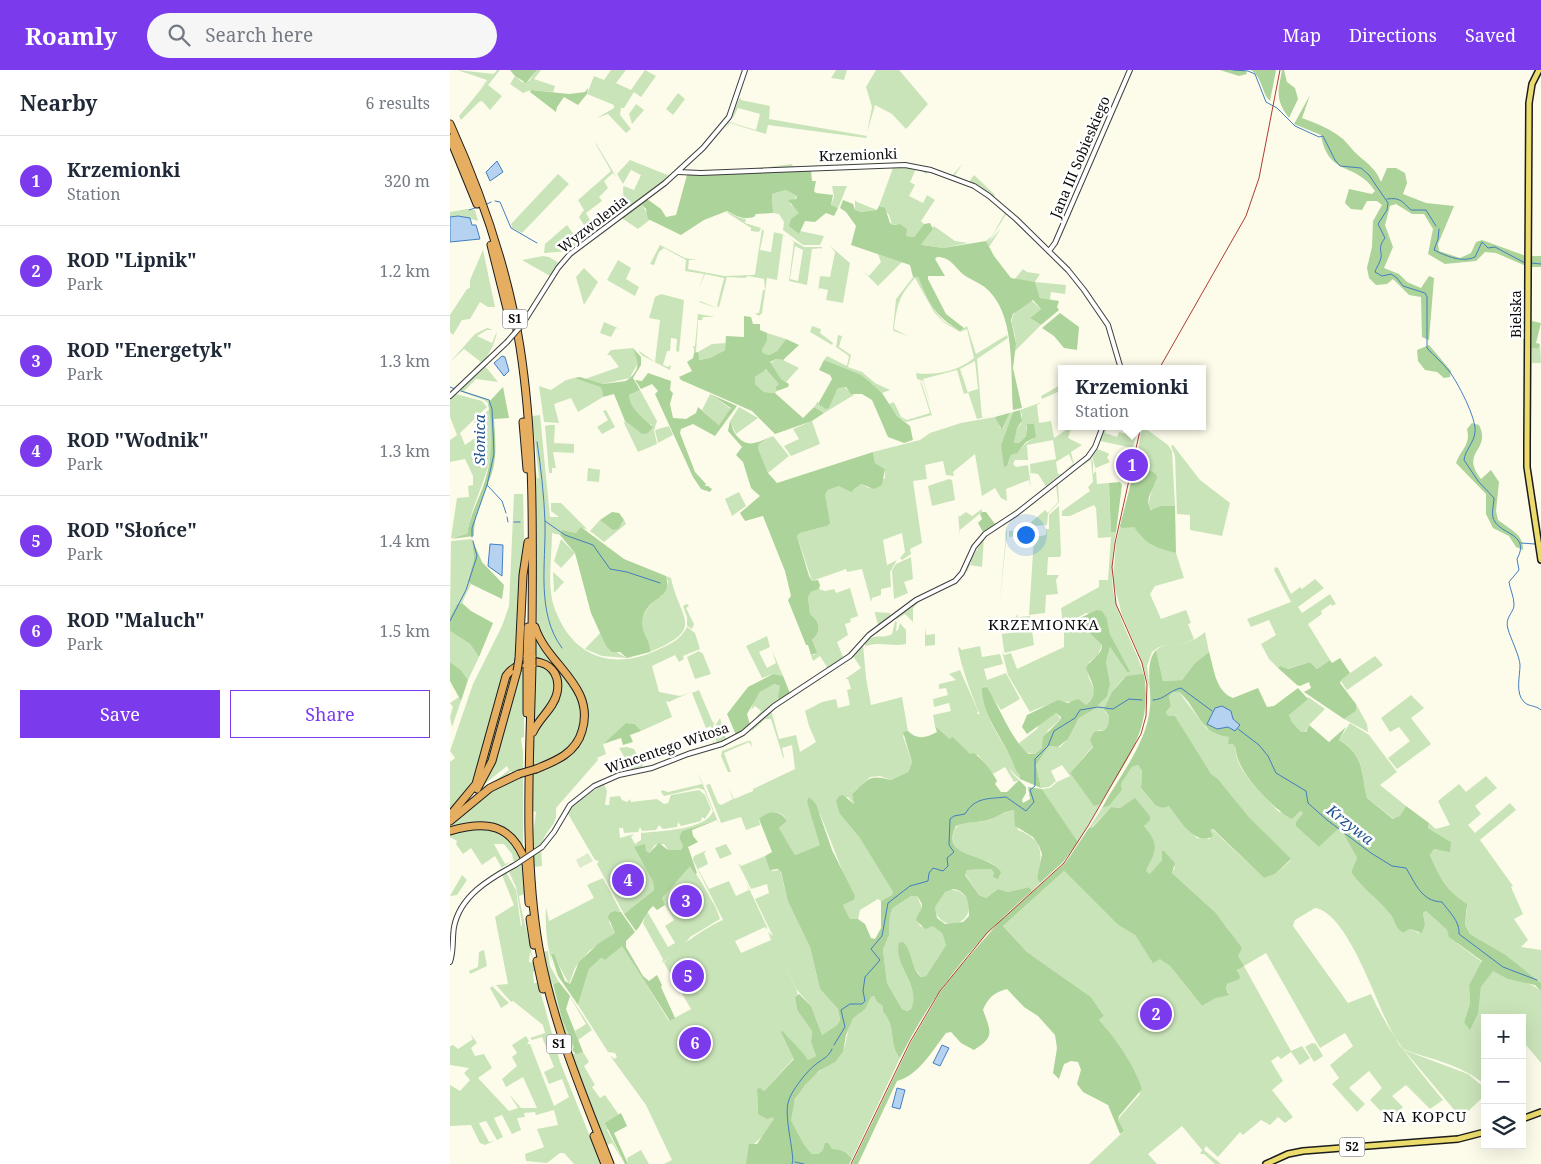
<!DOCTYPE html>
<html lang="en">
<head>
<meta charset="utf-8">
<style>
	body { margin:0; font-family:"Noto Serif",serif; background:#f6f6f7; color:#1f2937 }
	.controls { position:absolute; right:15px; bottom:15px; display:grid; overflow:hidden; border-radius:0px; box-shadow:0 5px 20px #0002 }
	.controls button { width:45px; height:45px; display:grid; place-items:center; padding:0; border:0; border-bottom:1px solid #e0e1e3; background:#fff; color:#1f2937; font:25px sans-serif }
	.you { position:absolute; left:575px; top:464px; width:18px; height:18px; margin:-12px; border:4px solid #fff; border-radius:50%; background:#1a73e8; box-shadow:0 0 0 8px #1a73e833 }
	.badge { display:grid; place-items:center; width:32px; height:32px; border-radius:50%; background:#7c3aed; color:#fff; font-size:16px; font-weight:700 }
	.pin { position:absolute; translate:-50% -50%; border:2px solid #fff; box-shadow:0 1px 5px #0006 }
	.popup { position:absolute; left:608px; top:295px; width:148px; height:65px; box-sizing:border-box; display:grid; place-content:center; border-radius:0px; background:#fff; filter:drop-shadow(0 1px 4px #0005); font-size:16px; white-space:nowrap; color:#747a83 }
	.popup b { font-size:19px; color:#1f2937 }
	.popup::after { content:''; position:absolute; left:50%; top:100%; margin-left:-10px; border:10px solid transparent; border-top-color:#fff }
	.list { margin:0; padding:0; list-style:none }
	h2 { display:flex; justify-content:space-between; align-items:center; height:65px; margin:0; padding:0 20px; font-size:21px }
	h2 small { font-size:16px; font-weight:400; color:#747a83 }
	.list li { display:grid; grid-template-columns:32px 1fr auto; gap:15px; align-items:center; box-sizing:border-box; height:90px; padding:0 20px; border-top:1px solid #e0e1e3 }
	.list b { display:block; font-size:19px; white-space:nowrap }
	.list p { margin:0; font-size:16px; white-space:nowrap; color:#747a83 }
	.list em { font-size:16px; font-style:normal; color:#747a83 }
	.actions { display:flex; gap:10px; padding:15px 20px }
	.actions a { flex:1; padding:11px 0; border:1px solid #7c3aed; border-radius:0px; text-align:center; font-size:18px; color:#7c3aed }
	.actions .main { background:#7c3aed; color:#fff }
	.icon { flex:none; width:28px; height:28px; fill:none; stroke:currentColor; stroke-width:2; stroke-linecap:round; stroke-linejoin:round }
	.map { position:relative; flex:none; width:1091px; height:1094px; overflow:hidden }
	header { display:flex; align-items:center; gap:30px; box-sizing:border-box; height:70px; padding:0 25px; background:#7c3aed; color:#fff }
	header strong { font-size:24px }
	nav { display:flex; gap:28px; margin-inline-start:auto; font-size:18px }
	.search { width:350px; height:45px; background:#f6f6f7; display:flex; align-items:center; gap:12px; box-sizing:border-box; padding:0 18px; border-radius:28px; color:#747a83; font-size:19px }
	main { display:flex }
	aside { flex:1; background:#fff }
	.map>svg:first-child { display:block }
	.green { fill:#cae4b9; fill-rule:evenodd }
	.forest { fill:#acd399; fill-rule:evenodd }
	.pitch { fill:#dcecca }
	.water { fill:#b5d2f0; stroke:#437ec0 }
	.lines { fill:none; stroke-linecap:round; stroke-linejoin:round }
	.stream { stroke:#437ec0; stroke-width:1 }
	.minor-casing { stroke:#3e3e3e; stroke-width:6 }
	.major-casing { stroke:#1c1c1c; stroke-width:8 }
	.highway-casing { stroke:#1c1c1c; stroke-width:9 }
	.minor { stroke:#fff; stroke-width:4 }
	.major { stroke:#ebdc6d; stroke-width:5 }
	.highway { stroke:#e6ae60; stroke-width:7 }
	.rail { stroke:#ad3b31; stroke-width:1 }
	.minor-bridge-casing { stroke:#3e3e3e; stroke-width:6; stroke-linecap:butt }
	.highway-bridge-casing { stroke:#1c1c1c; stroke-width:9; stroke-linecap:butt }
	.minor-bridge { stroke:#fff; stroke-width:4 }
	.highway-bridge { stroke:#e6ae60; stroke-width:7 }
	.labels { text-anchor:middle; stroke-width:5; stroke-linejoin:round; paint-order:stroke }
	.shield { fill:#fff; stroke:#545454; stroke-width:1 }
	.shield-label { font-size:12px; font-weight:bold; fill:#0b0b0b }
	.street-label { font-size:14px; fill:#0b0b0b; stroke:#fff }
	.water-label { font-size:15px; font-style:italic; fill:#215290; stroke:#fff }
	.neighbourhood-label { font-size:15px; letter-spacing:1px; fill:#0b0b0b; stroke:#fff }
</style>
</head>
<body>
<header>
<strong>Roamly</strong>
<div class="search"><svg class="icon" aria-label="search" viewBox="0 0 24 24"><circle cx="10" cy="10" r="6"/><path d="M15 15l6 6"/></svg>Search here</div>
<nav><a>Map</a><a>Directions</a><a>Saved</a></nav>
</header>
<main>
<aside>
<h2>Nearby<small>6 results</small></h2>
<ul class="list">
<li><span class="badge">1</span><div><b>Krzemionki</b><p>Station</p></div><em>320 m</em></li>
<li><span class="badge">2</span><div><b>ROD &quot;Lipnik&quot;</b><p>Park</p></div><em>1.2 km</em></li>
<li><span class="badge">3</span><div><b>ROD &quot;Energetyk&quot;</b><p>Park</p></div><em>1.3 km</em></li>
<li><span class="badge">4</span><div><b>ROD &quot;Wodnik&quot;</b><p>Park</p></div><em>1.3 km</em></li>
<li><span class="badge">5</span><div><b>ROD &quot;Słońce&quot;</b><p>Park</p></div><em>1.4 km</em></li>
<li><span class="badge">6</span><div><b>ROD &quot;Maluch&quot;</b><p>Park</p></div><em>1.5 km</em></li>
</ul>
<div class="actions"><a class="main">Save</a><a>Share</a></div>
</aside>
<div class="map">
<svg width="1091" height="1094" viewBox="0 0 1091 1094">
	<rect width="100%" height="100%" fill="#fdfceb"/>
	<!-- green -->
	<g class="green">
		<polygon points="7,0 44,4 29,21 37,10"/>
		<polygon points="47,0 50,0 38,15 52,26 40,40 32,31 29,32 11,50 9,46"/>
		<polygon points="87,0 91,0 84,9 105,16 103,22 81,20 73,23 60,14 65,6 72,12 79,11"/>
		<polygon points="161,0 176,0 166,13 181,20 195,0 206,6 191,27 184,22 174,38 171,38 170,45 181,59 176,63 158,44 147,48 164,38 164,35 137,24 144,6 154,10"/>
		<polygon points="386,0 397,0 394,10 381,8"/>
		<polygon points="426,0 449,0 478,34 456,59 442,44 425,35 417,63 422,37 416,17"/>
		<polygon points="228,23 235,29 223,45 216,39"/>
		<polygon points="290,27 291,30 320,36 319,49 417,66 416,68 318,55 316,64 280,53 275,60 279,52 306,60 310,44 288,38 283,48 281,47"/>
		<polygon points="186,34 194,40 182,54 179,44"/>
		<polygon points="144,71 147,75 167,108 163,103 154,111 158,118 149,127 152,131 136,143 146,161 120,181 94,183 95,174 117,155 127,169 138,161 129,147 134,140 128,130 84,169 161,101"/>
		<polygon points="180,90 220,106 174,141 173,118 174,116 184,120 191,105 181,100 173,114 167,104"/>
		<polygon points="413,93 320,98 319,97 342,94 343,97"/>
		<polygon points="513,93 505,105 519,112 524,105 545,125 543,127 531,118 502,106"/>
		<polygon points="441,96 457,97 478,101 477,104 466,99 460,112 465,115 459,126 473,133 477,125 485,130 471,151 474,154 464,167 456,166 447,154 442,155 439,145 432,137 429,136 443,98"/>
		<polygon points="108,104 119,114 72,163 62,158 61,154"/>
		<polygon points="382,116 397,116 388,138 381,135 384,127"/>
		<polygon points="336,120 347,126 340,134 349,141 349,164 350,161 374,166 370,175 353,175 333,160 334,152 329,144 323,143 322,124"/>
		<polygon points="530,121 557,143 538,173 551,158 539,177 536,171 542,166 555,143"/>
		<polygon points="405,130 407,132 427,140 411,142 405,140"/>
		<polygon points="192,135 201,149 188,159 173,149"/>
		<polygon points="17,139 25,140 28,151 14,147 0,147 0,142"/>
		<path d="M 276,142 C 282,142 286,148 296,149 L 295,153 L 311,158 L 309,162 L 301,161 L 301,158 Z"/>
		<polygon points="484,156 505,171 518,173 493,178 472,175 470,174"/>
		<polygon points="312,159 314,161 310,180 321,182 324,162 319,161 332,164 339,168 333,165 327,210 317,208 312,243 309,246 305,243 309,243 313,220 315,220 314,209 298,206 295,208 277,207 269,237 267,236 274,208 255,204 249,219 254,204 235,201 236,190 214,178 209,182 204,195 200,194 210,175 235,188 247,190 239,190 238,199 274,206 303,205 305,204"/>
		<path d="M 340,169 L 354,177 L 372,177 L 369,196 L 372,178 L 362,179 L 357,215 L 366,217 L 367,207 L 366,217 L 339,211 L 344,172 ZM 345,176 L 353,180 L 348,211 L 340,209 Z"/>
		<polygon points="380,176 400,193 393,233 376,230 378,220 369,218 368,221 371,199 370,206 380,207 385,182"/>
		<polygon points="33,180 45,237 38,237 30,232 20,249 12,250 3,265 0,262 0,245 17,219 20,218 20,210"/>
		<polygon points="428,184 452,192 428,216 413,201 419,206 431,192"/>
		<polygon points="93,186 99,187 109,193 100,206 72,190"/>
		<polygon points="168,190 181,198 176,209 189,217 185,226 157,210"/>
		<polygon points="134,198 148,212 134,235 126,207"/>
		<polygon points="573,199 577,202 590,204 585,212 616,215 615,224 601,222 600,230 590,228 585,212 564,210"/>
		<path d="M 464,206 L 468,207 L 485,241 L 493,251 L 510,261 L 517,256 L 526,284 L 557,265 L 558,268 L 527,289 L 532,348 L 572,338 L 592,329 L 591,326 L 612,314 L 612,320 L 572,338 L 527,349 L 518,322 L 528,319 L 525,291 L 510,299 L 518,323 L 514,324 L 507,300 L 473,309 L 482,340 L 473,311 L 467,309 L 466,303 C 486,306 508,301 524,288 L 517,259 L 510,262 L 493,252 L 484,242 L 465,208 C 449,226 447,235 444,259 L 458,266 L 444,261 L 443,259 L 446,229 Z"/>
		<path d="M 211,224 L 234,230 L 229,282 L 226,281 L 227,269 L 221,268 L 220,281 L 217,281 L 213,295 L 218,297 L 221,295 L 220,300 L 195,287 C 192,286 190,284 189,281 L 205,292 L 210,250 L 199,248 L 205,227 Z"/>
		<path d="M 580,229 L 591,239 L 580,248 L 591,255 L 565,281 C 569,252 548,252 580,229 Z"/>
		<polygon points="249,232 248,244 265,247 253,247 252,250 248,250 246,283 244,283 244,278 242,277 245,276 249,232 250,231 269,239"/>
		<polygon points="154,252 170,259 166,258 161,267 150,263"/>
		<polygon points="362,256 371,259 370,263 383,273 382,275 360,262"/>
		<path d="M 37,258 L 43,260 L 37,260 L 27,266 L 42,273 L 47,261 C 45,277 36,289 25,301 L 23,299 L 31,292 L 14,279 L 0,292 L 25,264 Z"/>
		<polygon points="317,263 336,269 327,281 319,285 313,283 312,280 317,271"/>
		<polygon points="388,265 392,266 389,277 401,285 398,297 412,302 425,313 440,320 432,323 421,313 374,290 377,286 397,296 399,286 386,277"/>
		<polygon points="276,273 275,280 260,288 248,290 248,282 262,274"/>
		<polygon points="1090,274 1091,293 1082,293 1082,278 1088,279"/>
		<path d="M 183,278 C 191,296 188,291 180,308 L 153,314 L 135,309 L 169,297 L 160,285 L 157,285 L 161,280 Z"/>
		<polygon points="326,289 333,290 349,298 336,312 331,309 319,294"/>
		<polygon points="35,296 48,312 26,309 14,321 41,330 38,333 34,330 9,321"/>
		<polygon points="314,299 319,301 330,315 325,318 327,321 325,323 314,322 305,314 305,307"/>
		<polygon points="124,308 150,317 152,320 153,327 128,342 121,328 104,334 109,353 94,352 89,316 101,320 116,310"/>
		<polygon points="470,311 472,314 486,358 482,345 456,352 447,346 439,334 444,332 451,347 457,350 480,343"/>
		<polygon points="393,316 404,325 374,343 364,337 368,331 368,334 379,338 388,318"/>
		<path d="M 190,320 L 207,351 L 204,360 L 207,374 L 188,382 L 174,353 L 175,351 L 192,364 L 201,360 L 202,355 C 191,350 180,337 179,325 Z"/>
		<path d="M 6,324 L 32,331 L 37,337 L 10,363 L 15,375 L 32,363 L 24,352 L 40,339 C 53,388 24,420 17,464 L 13,467 L 1,468 L 7,428 L 19,427 L 18,416 L 23,415 L 23,406 L 15,389 L 0,392 L 0,370 L 7,365 L 0,347 L 0,329 Z"/>
		<polygon points="260,324 281,339 269,355 252,340"/>
		<path d="M 592,332 L 587,335 L 589,353 L 601,351 L 604,368 L 622,356 L 618,368 L 632,375 L 621,382 L 624,395 L 613,401 L 623,394 L 619,384 L 606,392 L 608,404 L 611,404 L 596,416 L 588,404 L 581,403 L 581,409 L 580,394 L 606,389 L 603,370 L 577,375 L 578,390 L 565,390 L 563,394 L 566,397 L 578,395 L 581,418 L 579,410 L 556,419 L 557,431 L 551,428 L 545,418 L 532,426 L 525,384 L 503,402 L 504,406 L 496,405 L 493,391 L 475,395 L 477,409 L 463,411 L 472,473 L 460,479 L 461,484 L 452,490 L 450,488 L 455,482 L 452,463 L 433,470 L 437,495 L 447,490 L 440,502 L 443,546 L 441,517 L 431,519 L 431,525 L 422,528 L 421,532 L 412,499 L 397,502 L 396,499 L 362,511 L 347,466 L 350,463 L 377,456 L 375,425 L 378,420 L 389,416 L 404,420 L 411,414 L 419,418 L 435,408 L 435,399 L 425,393 L 423,382 L 470,370 L 480,363 L 511,353 L 545,347 L 549,351 L 550,358 L 553,359 L 559,343 L 563,342 L 551,375 L 558,394 L 561,385 C 571,382 573,373 583,369 L 576,356 L 576,366 L 569,373 L 564,373 L 567,358 L 571,354 L 572,345 L 570,340 Z"/>
		<polygon points="289,337 308,348 286,364 280,351"/>
		<polygon points="156,340 165,357 152,364 147,357 158,350 153,341"/>
		<path d="M 90,345 L 100,447 L 109,447 L 101,441 L 101,433 L 111,433 L 137,459 L 131,458 L 126,463 L 112,460 L 110,465 L 102,463 C 102,488 96,519 106,542 C 124,587 162,600 205,581 C 218,575 230,571 237,557 L 245,563 L 250,579 L 233,586 L 234,589 L 229,592 L 225,585 L 202,596 L 209,622 L 230,626 L 241,622 L 219,632 L 216,631 L 222,647 L 191,661 L 185,654 L 176,653 L 153,674 L 156,684 L 147,688 L 148,690 L 106,738 C 108,757 98,756 93,771 C 90,779 92,788 92,796 L 84,797 L 83,764 L 86,742 L 83,741 C 83,718 80,691 84,668 C 89,642 138,606 85,590 L 85,563 C 89,569 91,576 96,583 C 116,609 147,634 126,670 C 119,683 106,691 93,695 L 93,698 C 111,691 128,681 133,661 C 146,613 99,597 87,557 L 85,396 L 87,408 L 89,408 L 82,346 Z"/>
		<polygon points="362,351 370,374 341,386 334,376 349,369 343,359"/>
		<polygon points="99,355 105,355 104,373 124,374 124,383 103,382 106,398 102,398 102,403 99,403 95,356"/>
		<polygon points="219,356 223,365 208,373 205,360"/>
		<polygon points="656,356 657,356 655,363 667,367 669,362 686,366 683,378 650,371"/>
		<polygon points="692,356 718,375 722,381 725,436 711,436 702,440 698,436 702,418 706,412 705,403 686,393"/>
		<polygon points="323,366 339,386 318,403 308,378 309,374"/>
		<polygon points="723,375 750,410 780,433 772,466 740,460 740,445 727,444 725,386 721,376"/>
		<polygon points="647,379 658,383 659,385 657,387 660,392 646,398 646,400 642,387"/>
		<path d="M 641,388 C 644,392 643,398 643,404 L 646,401 L 647,414 L 659,413 L 661,462 L 666,462 C 661,490 659,516 669,543 C 676,564 688,584 694,605 L 676,606 C 666,615 657,628 655,642 L 659,646 L 658,655 L 655,660 L 649,660 L 643,676 L 620,703 L 644,735 L 650,734 L 628,772 L 592,719 L 600,718 L 607,712 L 620,706 L 612,695 L 601,701 L 606,711 L 599,717 L 591,718 L 586,695 L 599,676 L 610,677 L 618,669 L 629,648 L 643,640 L 660,613 L 656,592 L 660,577 L 677,602 L 679,602 L 660,564 L 657,549 L 636,543 L 613,556 L 611,538 L 649,517 L 649,510 L 658,510 L 661,467 L 648,468 L 646,438 L 644,435 L 620,446 L 612,446 L 612,441 L 640,421 L 638,417 L 643,412 L 641,390 L 627,398 Z"/>
		<polygon points="138,398 152,400 150,400 149,412 137,411"/>
		<polygon points="499,409 502,410 505,430 482,436 478,416"/>
		<polygon points="606,414 607,414 608,415 609,432 598,444 597,455 584,456 584,465 559,467 559,461 572,460 595,440 598,443 608,432"/>
		<polygon points="289,422 296,436 282,446 275,429"/>
		<polygon points="64,424 73,424 74,466 66,567 69,568 66,594 62,596 26,710 13,727 0,739 0,692 5,688 0,681 23,614 52,556 59,536"/>
		<polygon points="609,436 611,484 610,487 598,487 597,505 609,505 606,510 608,524 596,525 595,543 579,545 584,467 596,465 596,459 599,459 599,445"/>
		<polygon points="532,439 532,442 510,460 510,466 508,444 509,447 516,442 522,446"/>
		<polygon points="150,450 171,455 174,450 176,454 154,472 140,461"/>
		<polygon points="557,456 557,464 549,537"/>
		<path d="M 670,456 L 684,457 C 695,474 707,477 726,483 L 734,508 L 705,516 L 700,524 L 711,549 L 736,540 L 741,553 L 738,554 L 744,569 C 730,578 715,570 702,582 L 697,596 L 700,619 L 691,589 L 672,545 L 663,511 L 666,473 Z"/>
		<polygon points="534,468 532,497 520,495 517,502 516,501 519,493 522,494 520,491"/>
		<polygon points="22,469 24,489 18,509 21,514 12,533 7,534 0,547 1,471"/>
		<polygon points="111,469 125,483 111,498 104,491"/>
		<polygon points="461,487 463,509 454,512 458,523 444,529 445,542 447,543 468,525 445,544 442,500 446,494"/>
		<polygon points="825,497 828,498 841,524 850,517 852,519 865,509 874,518 848,537 852,543 880,524 886,534 882,536 881,534 871,541 872,544 858,554 880,590 867,599 860,592 837,599 830,596 828,598 819,589 811,574 826,565 819,550 801,557 797,549 841,532 824,500"/>
		<polygon points="103,502 114,512 104,523"/>
		<path d="M 216,506 L 221,508 C 230,551 257,558 200,582 C 201,574 197,573 194,567 C 187,550 197,534 212,526 L 218,512 Z"/>
		<path d="M 400,518 L 408,546 L 400,549 L 401,552 L 395,554 L 398,565 L 387,572 L 393,587 L 376,599 L 377,597 L 370,586 L 363,591 L 361,585 L 365,585 L 362,570 C 372,561 370,552 360,544 L 358,527 L 361,522 L 369,519 L 375,521 L 384,519 L 386,523 Z"/>
		<polygon points="471,529 472,532 471,530 463,538 463,552 455,544 447,549 451,552 446,549"/>
		<polygon points="237,534 239,536 236,538 244,554 242,559 237,556 237,547 233,536"/>
		<polygon points="423,535 425,542 440,543 441,548 428,555"/>
		<polygon points="567,544 568,547 580,546 584,575 555,583 554,581 550,550 552,564 566,562 565,549 559,548 566,547"/>
		<path d="M 445,551 L 447,552 L 446,561 L 448,560 L 450,553 L 456,560 L 456,574 C 442,577 430,571 416,576 L 416,581 L 415,572 C 425,562 432,570 442,564 Z"/>
		<polygon points="475,557 476,565 485,564 485,575 475,576"/>
		<path d="M 614,558 L 639,561 L 652,575 L 648,585 L 639,592 C 639,595 637,601 638,605 C 642,619 652,622 636,635 C 616,628 599,633 580,642 L 558,605 L 552,581 L 554,585 L 561,583 L 567,599 L 614,577 Z"/>
		<polygon points="0,561 20,574 29,587 18,610 11,600 0,592"/>
		<polygon points="151,562 156,576 177,588 152,586 135,579"/>
		<path d="M 755,562 L 759,582 L 745,593 L 732,610 L 713,611 L 706,580 C 722,568 733,581 755,562 Z"/>
		<polygon points="317,566 320,577 309,582 317,598 326,593 322,580 333,606 323,604 312,608 296,576"/>
		<path d="M 413,574 L 416,608 L 421,635 L 452,627 L 458,661 L 453,666 L 462,692 L 458,702 L 441,710 L 430,706 L 420,707 L 402,724 L 404,734 L 398,727 L 386,731 L 389,743 L 409,767 L 443,822 L 442,825 L 431,831 L 428,829 L 410,840 L 408,849 L 400,849 L 393,835 L 404,830 L 370,744 L 357,732 L 371,772 L 370,775 L 345,785 L 329,758 L 337,751 C 331,738 320,743 309,749 L 310,755 L 296,760 L 291,747 L 271,753 L 256,715 L 260,714 L 268,733 L 271,735 L 283,729 L 278,717 L 284,729 L 303,721 L 303,719 L 345,699 L 342,675 L 332,678 L 334,687 L 331,688 L 333,687 L 321,649 L 315,649 L 302,661 L 301,660 L 321,640 L 329,669 L 346,665 L 350,682 L 366,672 L 359,656 L 355,641 L 372,632 L 386,629 L 388,638 L 400,635 L 397,620 L 401,619 L 398,609 L 395,609 L 411,598 L 403,586 Z"/>
		<path d="M 530,576 L 532,587 L 550,584 L 553,594 L 534,599 L 537,610 L 556,603 L 570,629 L 551,640 L 535,616 C 529,646 555,671 566,698 C 567,703 570,704 570,709 C 545,691 513,609 508,578 L 510,577 L 511,580 Z"/>
		<polygon points="249,581 253,584 261,604 245,609 237,587"/>
		<polygon points="925,586 933,595 897,620 890,610"/>
		<path d="M 83,592 C 128,604 95,637 84,658 L 84,595 L 74,596 L 74,667 L 71,668 L 73,682 L 73,782 C 60,751 29,751 0,759 L 0,754 L 43,720 L 66,707 L 66,704 L 60,706 L 63,704 L 61,701 L 0,749 L 0,746 L 59,700 L 57,696 L 32,716 L 43,695 L 69,601 L 64,603 L 39,692 L 28,712 L 56,610 C 63,599 70,593 83,592 Z"/>
		<polygon points="510,600 528,641 527,644 530,644 562,703 569,710 564,712 555,697 543,704 528,685 520,685 502,666 500,669 485,656 483,645 501,641 499,633 484,637 483,629 498,625 496,618 489,619 489,614 506,610 499,604"/>
		<path d="M 324,614 L 330,616 L 330,630 L 301,654 L 311,641 L 305,636 L 301,640 C 305,626 311,619 324,614 Z"/>
		<polygon points="249,620 263,653 265,651 262,660 264,674 259,676 263,674 261,656 256,658 242,623"/>
		<path d="M 723,622 L 729,622 L 756,658 L 779,667 L 786,678 C 783,699 815,726 829,742 L 850,741 L 853,743 L 846,752 L 870,776 L 890,756 L 907,788 L 901,802 C 913,818 928,829 940,844 C 946,851 944,856 953,863 L 960,859 L 969,863 L 975,854 L 973,843 L 976,841 L 997,860 L 1008,874 L 1032,892 L 1019,915 L 1020,933 L 1014,952 L 1029,929 L 1031,917 L 1043,900 C 1060,911 1077,909 1091,921 L 1091,993 L 1072,970 L 1072,948 L 1035,948 L 1035,1015 C 1018,1000 999,994 977,987 C 970,985 958,982 952,978 C 948,974 945,966 942,962 C 926,933 898,843 865,838 L 845,850 L 843,856 L 898,933 L 921,924 C 939,964 965,996 993,1030 L 980,1039 L 956,1015 L 942,1026 L 953,1037 L 940,1051 L 920,1030 L 932,1018 L 919,1001 L 899,1018 L 915,1034 L 907,1042 L 882,1014 L 889,1008 L 880,995 L 903,976 L 895,963 L 870,978 L 816,883 L 794,896 L 841,981 L 852,976 L 860,988 L 850,995 L 841,982 L 831,989 L 828,986 L 821,991 L 833,1011 L 822,1020 L 843,1047 L 835,1053 L 828,1047 L 820,1055 L 811,1050 L 793,1065 L 790,1062 L 768,1087 L 756,1076 L 754,1080 L 771,1094 L 765,1094 L 754,1084 L 750,1084 L 752,1080 L 732,1056 L 698,1084 L 707,1094 L 639,1094 L 674,1061 L 668,1049 L 690,1024 C 686,996 667,971 649,950 L 654,946 L 641,927 L 577,882 L 553,856 L 614,801 L 668,855 L 685,865 L 691,874 L 720,896 L 752,936 L 766,928 L 779,923 L 776,920 L 777,914 L 788,910 L 788,876 L 779,860 L 766,843 L 722,803 L 725,797 L 712,781 L 712,790 L 700,805 L 696,801 C 704,786 706,770 694,756 L 700,746 L 685,729 L 670,738 L 661,737 L 642,757 L 639,758 L 652,738 L 659,736 L 672,720 L 671,714 L 682,697 L 688,695 L 692,701 L 691,718 L 706,736 L 713,738 L 719,735 L 732,753 L 747,768 L 760,769 L 760,760 L 762,759 L 814,808 L 825,804 L 841,790 L 799,747 L 768,709 L 760,704 L 725,646 L 718,646 L 716,642 L 721,636 L 719,626 Z"/>
		<polygon points="961,625 974,638 961,648 981,674 947,699 938,688 960,671 949,657 940,662 931,648"/>
		<polygon points="9,627 11,631 2,657 0,647 3,637 0,633"/>
		<polygon points="858,627 875,639 859,655 855,662 851,662 842,652 839,645"/>
		<polygon points="906,634 917,654 918,662 894,649 906,641"/>
		<path d="M 606,643 L 611,649 L 598,660 L 592,678 L 585,684 C 577,684 573,680 568,674 L 587,659 L 589,654 Z"/>
		<polygon points="270,648 276,669 280,668 266,673 265,656"/>
		<path d="M 900,653 L 919,665 L 947,702 L 930,715 L 956,736 L 950,747 L 944,749 L 917,728 C 911,704 915,684 889,670 Z"/>
		<polygon points="298,671 301,671 302,677 299,672 274,683 281,702 278,702 271,686 272,681"/>
		<polygon points="177,677 184,679 193,696 191,698 182,700 169,678"/>
		<path d="M 247,700 L 271,759 L 267,750 L 232,761 L 229,767 L 233,776 L 231,780 L 218,780 L 214,774 L 205,775 L 199,783 L 184,777 L 203,812 L 204,820 L 174,844 L 147,794 L 149,791 L 145,790 L 117,742 L 124,733 L 154,714 L 157,721 L 155,735 L 159,735 L 160,727 L 170,726 L 172,730 L 177,732 L 180,729 L 181,732 L 207,729 L 214,734 L 218,733 L 221,725 L 249,720 L 255,725 L 261,739 L 255,749 L 252,747 L 251,751 L 231,756 L 228,752 L 227,757 L 213,759 L 209,755 L 206,760 L 192,761 L 190,757 L 188,762 L 174,763 L 173,758 L 169,758 L 170,768 L 184,764 L 181,767 L 185,774 L 191,770 L 191,763 C 209,761 257,760 263,741 L 254,720 L 248,718 L 214,726 L 211,722 L 212,720 L 218,722 L 252,714 Z"/>
		<path d="M 1036,706 L 1047,718 L 1025,736 L 1031,744 L 1018,755 L 1025,763 L 1060,733 L 1066,740 L 1030,770 L 1063,816 L 1061,817 L 1073,844 L 1064,849 L 1078,870 L 1071,877 L 1091,880 L 1091,913 L 1056,885 L 1020,864 L 1015,855 L 1017,839 C 1000,821 989,809 980,785 L 984,779 L 991,780 L 1001,772 L 978,758 L 979,753 L 986,759 L 1000,755 L 988,731 L 1009,714 L 1016,722 Z"/>
		<path d="M 564,740 L 568,760 C 594,770 593,784 587,808 L 590,813 L 582,821 L 579,817 L 558,822 L 548,819 L 536,828 L 529,825 L 515,804 L 517,800 L 541,799 L 544,803 L 549,799 C 538,787 523,790 511,782 C 506,778 503,774 503,769 C 503,746 525,755 539,750 C 549,746 554,742 564,740 Z"/>
		<path d="M 40,757 C 74,775 73,788 75,824 L 69,826 C 73,850 79,866 83,890 L 80,882 L 79,892 L 84,893 L 86,901 L 83,902 L 84,913 L 88,913 L 110,992 L 151,1094 L 124,1094 L 114,1083 L 110,1083 L 97,1093 L 76,1091 L 75,1084 L 94,1077 L 87,1059 L 108,1055 L 104,1040 L 86,1045 L 85,1042 L 74,1043 L 75,1047 L 67,1048 L 71,1060 L 62,1064 L 52,1045 L 44,1048 L 53,1067 L 47,1070 L 36,1051 L 29,1053 L 39,1072 L 44,1071 L 35,1075 L 30,1073 L 21,1055 L 0,1056 L 0,1015 L 10,1021 L 20,1010 L 14,1003 L 19,998 L 0,995 L 0,976 L 3,975 L 8,979 L 23,969 L 20,963 L 27,973 L 21,978 L 25,986 L 34,984 L 42,998 L 28,1008 L 59,1041 L 68,1038 L 59,1024 L 71,1038 L 87,1038 L 73,1007 L 56,1017 L 52,1009 L 67,996 L 62,987 L 67,983 L 62,975 L 76,966 L 79,971 L 77,974 L 80,974 L 104,1036 L 119,1027 L 112,1009 L 99,1014 L 94,1002 L 104,997 L 92,967 L 82,970 L 80,968 L 95,963 L 93,955 L 63,931 L 61,932 L 46,915 L 58,914 L 45,847 L 64,835 L 52,805 L 47,807 L 56,802 L 66,820 L 71,857 L 72,854 L 66,817 L 58,800 L 65,797 L 62,784 L 54,774 L 44,774 L 55,794 L 60,792 L 40,806 L 52,798 L 45,786 L 32,795 L 21,778 L 13,784 L 6,774 L 7,771 L 0,767 L 0,762 Z"/>
		<polygon points="276,774 282,784 270,789 265,778"/>
		<path d="M 257,780 L 254,783 L 258,794 L 248,799 L 259,819 L 279,811 L 286,826 L 299,820 L 295,810 L 317,857 L 317,860 L 315,857 L 285,871 L 291,883 L 321,870 L 318,862 L 323,866 L 305,829 L 319,823 L 317,814 L 301,819 L 288,793 L 291,796 L 315,786 L 322,801 L 330,800 L 337,826 L 360,877 L 370,919 L 388,939 L 390,950 L 387,955 L 372,965 L 371,963 L 361,936 L 346,919 L 329,881 L 348,924 L 345,927 L 347,940 L 362,961 L 361,972 L 366,986 L 358,990 C 352,979 341,972 333,962 L 344,988 L 314,1021 L 307,1019 L 308,1044 L 323,1047 L 325,1049 L 315,1064 L 303,1075 L 296,1094 L 214,1094 L 222,1090 L 196,1035 L 161,987 L 161,986 L 164,989 L 167,987 L 165,983 L 158,982 L 128,935 L 139,899 L 151,888 L 155,890 L 172,875 L 219,951 L 241,939 L 214,893 C 222,880 258,856 273,850 L 243,790 L 244,786 Z"/>
		<polygon points="240,795 252,813 266,838 270,849 240,867 235,874 212,893 213,889 193,853 197,841 218,877 225,873 215,856 224,850 211,828"/>
		<polygon points="12,805 17,810 7,825 0,826"/>
		<path d="M 153,808 L 171,842 L 165,841 L 159,852 L 165,863 L 139,881 L 125,898 L 119,914 L 102,883 L 101,885 L 102,894 L 108,906 C 97,887 95,858 96,837 L 99,851 L 144,828 L 137,815 Z"/>
		<circle cx="502" cy="837" r="17"/>
		<polygon points="461,826 467,826 473,840 467,850 470,856 475,858 483,855 492,863 496,875 476,906 471,907 461,893 456,874 466,925 461,939 457,941 452,939 437,913 433,880 439,865 440,845 443,838"/>
		<polygon points="34,880 37,896 20,904 19,901 28,897 29,882"/>
		<polygon points="98,881 100,896 109,912 102,914 112,949 124,977 120,979 121,984 133,982 139,992 134,996 145,1015 142,1017 150,1028 155,1025 169,1045 157,1060 175,1094 162,1073 157,1075 163,1094 108,946 92,882"/>
		<polygon points="42,916 59,933 51,938 40,918"/>
		<polygon points="116,920 142,960 128,970 125,961 136,954"/>
		<path d="M 424,926 L 427,932 L 434,936 L 433,942 C 447,957 438,974 450,988 L 402,1089 L 398,1084 L 373,1080 L 368,1084 L 362,1084 C 353,1075 347,1061 341,1050 C 341,1030 354,1012 370,1001 C 378,995 385,993 391,984 C 398,974 396,958 403,947 C 409,939 415,939 421,927 Z"/>
		<polygon points="862,973 866,974 873,986 864,992 855,977"/>
		<polygon points="954,980 1018,1004 1035,1018 1035,1030 1032,1028 1011,1048"/>
		<polygon points="191,1080 199,1094 178,1094 177,1088"/>
	</g>
	<!-- forest -->
	<g class="forest">
		<polygon points="60,0 87,0 76,13 65,6"/>
		<polygon points="770,0 795,0 797,4 789,6"/>
		<path d="M 801,0 L 826,0 L 820,31 C 811,22 813,8 801,0 Z"/>
		<path d="M 832,0 L 834,0 L 837,12 L 845,18 L 848,29 L 839,48 C 825,29 828,22 832,0 Z"/>
		<polygon points="138,18 137,24 128,35 114,27 107,37 106,42 80,22 81,20 119,24 135,22"/>
		<path d="M 860,25 L 852,48 C 866,53 881,59 893,69 C 898,74 903,81 909,86 C 918,94 926,99 931,112 L 937,98 L 946,98 L 955,103 L 957,113 L 953,124 L 976,133 L 1004,136 L 988,174 L 989,181 L 1010,188 L 1021,183 L 1026,172 L 1032,170 L 1076,186 L 1076,196 L 1046,183 L 1035,182 L 1026,191 L 995,194 L 978,184 L 983,159 L 974,144 L 962,144 L 946,134 L 940,136 L 935,155 L 943,177 L 934,198 L 949,204 L 957,212 L 971,218 L 979,206 L 984,208 L 979,270 L 972,267 L 971,227 L 959,225 L 943,209 L 937,214 L 926,215 L 919,208 L 917,198 L 922,177 L 923,151 L 932,135 L 927,131 L 917,131 L 912,140 L 901,139 L 895,133 L 899,119 L 922,124 L 925,121 C 907,92 878,107 871,65 L 844,54 Z"/>
		<path d="M 361,100 L 362,111 L 366,111 L 364,121 L 366,123 L 383,125 L 381,135 L 388,138 L 384,146 L 376,143 L 365,152 L 355,151 L 349,164 L 339,156 L 341,149 L 349,143 L 338,130 L 346,129 L 347,126 L 336,120 L 322,124 L 323,143 L 306,144 L 304,147 C 291,150 288,146 277,141 L 254,150 L 231,165 L 198,149 L 196,139 L 192,135 L 173,149 L 172,147 L 197,129 L 211,139 L 216,147 L 226,145 L 237,105 Z"/>
		<path d="M 393,130 L 403,134 L 405,140 L 411,142 L 427,140 L 429,136 L 435,138 L 440,153 L 443,155 L 450,154 L 457,159 L 456,166 L 464,167 L 474,154 L 480,153 L 483,159 L 471,174 L 472,175 L 493,178 L 536,171 L 544,186 L 561,208 L 585,212 L 590,228 L 609,231 L 607,237 L 609,240 L 591,255 L 580,248 L 591,239 L 583,230 L 563,244 L 561,250 L 566,274 L 563,298 L 572,338 L 563,340 C 560,305 566,249 540,222 C 533,214 523,211 514,205 C 504,197 501,187 487,187 L 485,189 L 495,206 L 478,206 L 478,209 L 496,244 L 514,258 L 510,261 C 483,244 481,236 468,207 L 463,207 L 460,195 L 401,175 L 406,156 L 396,142 L 390,138 Z"/>
		<rect x="1081" y="186" width="10" height="11"/>
		<polygon points="610,243 629,257 627,280 614,278 604,266 592,258"/>
		<polygon points="294,246 301,247 303,254 310,254 310,260 317,263 317,271 312,280 313,283 319,285 327,281 336,269 349,275 333,290 326,289 320,292 331,309 339,314 338,317 327,321 325,318 329,314 316,299 305,307 305,314 314,322 325,323 353,348 364,337 374,343 362,351 325,364 302,341 231,310 229,307 242,301 237,292 243,288 244,283 248,282 249,290 260,288 275,280 276,266 294,267"/>
		<polygon points="1082,251 1091,253 1086,273 1090,274 1088,279 1082,278"/>
		<polygon points="979,275 1001,301 1000,307 994,308 987,302 975,300 968,291 967,280"/>
		<path d="M 183,278 L 191,287 L 191,295 L 183,308 L 190,320 L 179,325 C 180,339 194,349 203,357 L 198,363 L 192,364 L 175,351 L 164,324 L 153,327 L 152,320 L 150,317 L 124,308 L 130,307 L 153,314 L 176,311 C 192,300 188,291 183,278 Z"/>
		<polygon points="374,290 411,305 421,313 432,323 447,346 460,356 463,370 454,373 438,367 422,330 412,324 401,324 396,317 388,318 379,338 376,339 368,334 382,309 380,305 369,300"/>
		<polygon points="198,303 221,311 220,320 223,323 220,334 223,348 236,349 246,343 248,337 269,355 281,338 260,324 287,336 265,366 243,354 231,359 230,363 245,402 256,414 255,416 258,416 262,419 260,422 251,419 243,407 205,324 208,321 202,314 191,319 185,310 192,311"/>
		<path d="M 53,317 L 59,348 L 44,349 C 45,365 47,383 43,399 C 37,421 23,443 24,466 L 1,469 L 17,464 C 20,445 29,429 35,411 C 43,386 43,359 38,333 Z"/>
		<polygon points="570,340 572,351 567,358 564,373 569,373 576,366 577,354 584,354 586,367 576,372 567,383 561,385 557,396 554,397 551,375 563,342"/>
		<polygon points="559,343 559,344 552,360 545,347"/>
		<path d="M 280,351 C 282,354 282,358 284,362 C 295,379 306,374 322,366 L 309,374 L 308,378 L 318,403 L 327,413 L 423,382 L 425,393 L 435,399 L 432,415 L 424,419 L 411,414 L 401,422 L 389,416 L 378,420 L 375,425 L 380,453 L 377,456 L 350,463 L 347,466 L 359,506 L 362,511 L 368,510 L 370,515 L 369,519 L 361,522 L 358,527 L 360,544 C 370,552 372,561 362,570 L 367,583 L 361,585 L 358,575 L 356,575 L 338,530 L 341,526 L 335,501 L 313,446 L 295,451 L 290,443 L 310,426 L 301,418 L 293,392 L 286,385 L 292,377 L 278,361 Z"/>
		<path d="M 1022,353 L 1029,355 C 1042,381 1009,381 1031,409 L 1041,400 L 1049,412 L 1046,441 L 1048,450 C 1059,459 1074,464 1073,480 L 1066,477 L 1059,466 L 1043,458 L 1036,444 L 1036,424 L 1006,393 C 1011,379 1021,375 1017,359 Z"/>
		<path d="M 686,393 L 705,403 L 707,407 C 705,418 693,429 701,440 L 711,436 L 725,436 L 726,483 C 705,477 696,475 684,457 L 672,458 L 670,456 Z"/>
		<polygon points="670,412 672,415 666,462 661,462 659,413"/>
		<polygon points="162,442 169,443 174,450 168,459 163,460 150,450"/>
		<polygon points="532,442 536,442 545,454 533,462 528,453 532,449 530,444"/>
		<path d="M 131,457 L 174,489 L 216,506 C 222,530 202,525 194,544 C 187,562 202,570 200,582 L 177,588 L 170,582 L 162,582 L 156,576 L 141,543 L 125,483 L 110,465 L 112,460 L 126,463 Z"/>
		<polygon points="22,469 32,492 54,515 52,529 21,514 18,510 24,489"/>
		<polygon points="12,533 21,541 43,553 29,587 20,574 0,561 0,547 7,534"/>
		<path d="M 647,540 L 652,541 L 657,549 L 660,564 L 680,602 L 677,602 L 660,577 L 656,592 L 660,613 L 657,626 L 643,640 L 629,648 L 618,669 L 608,677 L 599,676 L 586,695 L 591,718 L 570,709 C 570,704 567,703 565,698 C 556,671 532,648 532,618 L 537,617 C 548,635 563,673 579,684 L 585,684 L 592,678 L 593,667 L 611,649 L 611,647 L 606,643 L 577,664 L 572,657 L 577,645 L 608,630 L 618,633 L 628,629 L 636,635 C 651,623 641,613 636,598 C 640,589 652,586 652,575 L 638,561 L 614,558 L 613,556 Z"/>
		<path d="M 706,580 L 713,611 L 732,610 L 745,593 L 759,582 C 764,598 765,621 783,628 L 808,618 L 817,637 L 824,636 L 848,618 L 858,629 L 839,645 L 842,652 L 851,662 L 856,662 L 859,655 L 879,672 L 896,657 L 889,670 C 915,685 911,704 917,728 L 943,749 L 950,746 L 956,736 L 979,753 L 978,758 L 1001,772 L 1000,782 L 984,779 L 980,785 C 988,805 998,823 1017,834 L 1015,855 L 1020,864 L 1056,885 L 1091,913 L 1091,921 L 1085,915 L 1058,909 L 1043,901 L 1031,917 L 1028,943 L 1020,960 L 1014,952 L 1020,933 L 1019,915 L 1032,891 L 999,867 L 997,860 L 976,841 L 973,843 L 975,854 L 972,863 L 960,859 L 953,863 C 943,855 946,851 940,844 C 928,829 912,818 901,802 L 907,788 L 890,757 L 869,777 L 846,756 L 846,752 L 853,743 L 850,741 L 842,749 C 823,739 784,699 786,678 L 783,674 L 778,674 L 779,667 C 748,663 749,639 729,622 L 723,622 L 719,626 L 721,636 L 716,642 L 718,646 L 725,646 L 761,704 L 768,709 L 799,747 L 841,789 L 825,804 L 814,808 L 763,759 L 760,760 L 763,766 C 746,778 728,748 719,736 L 713,738 L 706,736 L 691,718 L 692,701 L 688,695 L 682,697 L 671,714 L 672,720 L 659,736 L 652,738 C 669,706 697,674 700,637 C 702,620 694,593 706,580 Z"/>
		<polygon points="890,588 900,603 891,610 890,613 906,634 906,641 894,649 854,622 861,618 859,612 850,616 847,615 828,598 830,596 838,599 860,592 867,599 880,590 882,593"/>
		<polygon points="0,592 11,600 18,610 11,631 0,611"/>
		<polygon points="323,604 333,606 340,623 330,630 328,627 330,616 324,614 310,622 297,644 300,655 286,665 277,644 298,617"/>
		<path d="M 692,604 L 694,605 C 703,659 676,691 650,734 L 644,736 L 620,703 L 643,677 L 640,670 L 644,662 L 655,660 L 658,655 L 659,646 L 654,639 L 662,622 L 676,606 Z"/>
		<polygon points="176,653 185,654 191,661 180,665 183,672 173,675 171,668 153,674"/>
		<path d="M 485,656 L 500,669 L 502,666 L 520,684 L 524,683 C 533,690 542,701 547,711 L 545,714 L 551,722 L 557,722 L 569,710 L 576,717 L 576,723 L 572,730 L 573,733 L 580,729 L 578,717 L 592,719 L 628,772 L 613,792 L 590,813 L 587,808 L 592,784 L 589,776 L 583,767 L 565,756 L 564,740 C 551,742 549,747 538,750 C 528,753 517,751 506,756 C 489,790 538,782 551,802 L 548,809 L 543,807 L 544,803 L 541,799 L 517,800 L 515,805 L 529,825 L 536,828 L 548,819 L 558,822 L 579,817 L 582,821 C 526,868 483,922 450,988 C 438,974 447,957 433,942 L 433,936 L 427,932 L 424,926 L 421,927 L 415,939 L 403,948 L 396,965 L 393,982 L 385,992 L 369,1001 L 355,1015 L 345,1029 L 341,1050 C 347,1061 353,1075 362,1084 L 368,1084 L 373,1080 L 375,1073 L 378,1073 L 382,1079 C 391,1080 396,1081 402,1089 L 399,1094 L 296,1094 L 299,1074 L 307,1074 L 324,1049 L 323,1047 L 317,1049 L 308,1044 L 307,1019 L 310,1018 L 314,1021 L 344,989 L 331,962 L 333,961 C 341,972 352,979 358,990 L 366,986 L 361,972 L 362,961 L 347,940 L 345,927 L 349,924 L 361,936 L 372,965 L 387,955 L 390,950 L 388,939 L 370,919 L 360,877 L 338,831 L 331,802 L 328,799 L 320,800 L 315,786 L 322,782 L 309,749 C 318,740 331,740 337,751 L 329,758 L 345,785 L 370,775 L 357,732 L 359,727 L 366,734 L 382,780 L 405,826 L 404,830 L 393,835 L 400,849 L 408,849 L 415,854 L 421,868 L 425,869 L 431,858 L 431,831 L 442,825 L 443,822 L 409,767 L 389,743 L 386,731 L 389,726 L 393,725 L 404,734 L 402,724 C 419,709 418,704 441,710 L 458,702 L 462,692 L 453,662 L 458,661 C 467,670 476,668 487,662 ZM 504,819 C 518,822 519,833 519,846 L 513,852 L 495,854 L 487,848 L 485,837 L 495,822 ZM 461,826 L 467,826 C 477,840 470,837 466,850 L 475,859 L 483,856 L 492,863 L 496,875 L 476,906 L 471,907 C 460,897 462,879 453,872 L 449,873 C 443,896 472,914 461,939 L 457,941 L 452,939 L 437,913 L 433,880 L 439,865 L 440,845 L 443,838 Z"/>
		<path d="M 685,728 L 700,746 L 700,750 L 694,756 C 710,775 706,780 696,801 L 700,804 L 712,790 L 712,781 L 714,781 L 725,793 L 722,803 L 766,843 L 792,878 L 788,886 L 794,896 L 787,900 L 790,907 L 788,910 L 777,914 L 776,919 L 779,925 L 766,928 L 752,936 L 720,896 L 710,889 L 703,893 L 685,865 L 668,855 L 614,801 L 553,856 L 577,882 L 641,927 L 654,946 L 649,950 C 667,970 684,995 692,1019 L 669,1046 L 668,1049 L 674,1061 L 670,1064 L 658,1035 L 633,1022 L 627,1014 L 631,1000 L 628,992 L 621,991 L 614,994 L 609,1009 L 603,1003 L 607,978 L 605,965 L 588,946 L 574,937 L 557,919 C 543,923 538,928 533,940 C 541,962 545,967 524,980 L 511,973 L 501,962 L 496,963 C 482,981 469,1005 447,1011 L 408,1094 L 402,1094 L 461,972 L 491,921 L 506,901 L 551,850 L 616,792 L 639,758 L 643,757 L 661,737 L 670,738 Z"/>
		<path d="M 267,750 L 242,760 L 243,766 L 248,772 L 238,777 L 247,803 L 245,804 L 240,796 L 212,828 L 215,835 L 207,840 L 203,836 C 195,843 193,853 186,861 L 174,844 L 204,820 L 203,812 L 184,777 L 195,774 L 196,781 L 199,783 L 209,773 L 218,780 L 231,780 L 233,776 L 229,767 L 232,761 Z"/>
		<polygon points="165,841 171,842 185,862 176,871 176,877 193,906 199,911 207,905 212,915 211,917 225,948 220,951 172,876 155,890 151,888 139,899 128,935 108,906 101,884 104,884 115,911 120,914 129,892 148,874 165,863 158,847 160,843"/>
		<polygon points="109,912 120,926 116,939 133,982 126,984 122,980 124,977 112,949 103,914"/>
		<polygon points="171,1043 177,1056 164,1063 178,1094 175,1094 155,1053"/>
	</g>
	<!-- pitch -->
	<polygon class="pitch" points="138,783 143,791 130,798 126,790"/>
	<!-- water -->
	<g class="water">
		<polygon points="47,91 53,102 40,111 36,102"/>
		<polygon points="8,146 20,148 22,155 26,155 30,169 0,172 0,147"/>
		<polygon points="52,286 55,287 59,301 54,306 44,293"/>
		<polygon points="40,474 53,475 52,506 38,496"/>
		<polygon points="772,636 781,641 783,649 790,655 785,661 778,657 767,659 757,654 765,638"/>
		<polygon points="492,975 499,978 490,996 483,993"/>
		<polygon points="447,1018 455,1020 450,1039 442,1037"/>
	</g>
	<g class="lines">
		<!-- stream -->
		<g class="stream">
			<path d="M 783,0 L 798,1 L 805,4 L 816,32 L 827,38 L 845,56 L 869,67 L 873,66 L 885,90 L 890,96 L 911,98 L 919,105 L 938,133 L 937,140 L 928,154 L 935,168 C 926,179 934,182 930,191 C 928,196 926,198 925,202 L 932,206 L 941,204 L 947,208 L 953,216 L 975,223 L 977,227 L 977,278 C 984,286 992,292 999,301 C 1007,311 1027,349 1025,362 C 1024,373 1015,380 1014,390 L 1028,411 L 1044,428 C 1044,436 1040,445 1045,452 C 1054,465 1080,465 1067,489 L 1069,500 L 1059,512 C 1060,519 1064,527 1064,534 C 1065,542 1054,547 1058,559 C 1060,567 1070,587 1070,595 C 1070,606 1065,623 1074,632 C 1079,637 1086,635 1091,640"/>
			<path d="M 937,129 C 951,127 952,132 961,140 L 976,140 L 986,156"/>
			<polyline points="45,131 50,132 61,158 87,173"/>
			<polyline points="37,134 41,132"/>
			<polyline points="19,140 25,138"/>
			<path d="M 989,159 L 988,169 L 984,180 C 996,186 1012,193 1025,187 L 1032,172 L 1038,178 L 1045,177 L 1075,193"/>
			<polyline points="1081,193 1091,194"/>
			<polyline points="0,317 5,319"/>
			<polyline points="11,321 39,330 42,339 44,384 37,415 22,458 22,467"/>
			<path d="M 87,372 C 91,398 94,425 95,452 C 96,494 86,543 112,578"/>
			<polyline points="37,415 52,431 56,443"/>
			<polyline points="57,447 58,452"/>
			<polyline points="95,451 115,465 143,475 160,499 177,502 210,513"/>
			<polyline points="64,452 70,452"/>
			<polyline points="1071,473 1085,474"/>
			<polyline points="0,551 16,520 27,486 23,471"/>
			<path d="M 703,630 C 714,630 720,620 731,618 L 762,641"/>
			<path d="M 788,659 L 809,675 L 818,686 L 826,703 L 856,721 L 858,733 L 877,750 L 921,783 L 942,796 L 956,798 C 966,814 971,831 992,832 C 999,842 1010,851 1009,864 L 1053,897 L 1087,910"/>
			<path d="M 384,975 L 395,957 L 391,940 L 400,934 L 412,934 L 415,931 L 413,921 L 415,907 L 430,890 L 421,879 L 432,866 L 438,833 L 460,816 L 478,811 L 479,803 L 483,798 L 493,801 L 498,796 L 497,788 L 504,782 L 499,775 L 500,749 L 504,746 L 515,744 C 525,727 538,729 556,727 L 576,741 L 584,732 L 580,720 L 585,716 L 585,689 L 598,676 L 604,661 L 625,648 L 630,640 L 648,637 L 663,639 L 679,629 L 692,630"/>
			<polyline points="345,1092 354,1094"/>
			<path d="M 342,1094 C 346,1089 334,1049 338,1033 C 340,1022 357,1001 365,995 C 372,989 378,988 382,979"/>
		</g>
		<!-- minor casing -->
		<g class="minor-casing">
			<g id="minor">
				<polyline points="228,102 251,103 455,95 481,100 524,116 539,126 566,149 618,200 634,220 658,255 671,299"/>
				<polyline points="599,181 605,173 680,0"/>
				<polyline points="72,255 108,198 120,184 215,113 253,78 279,47 295,0"/>
				<polyline points="0,326 57,272"/>
				<polyline points="92,777 104,762 120,735 144,716 169,705 202,698 238,684 272,674 293,663 324,636 400,586 419,565 466,530 505,511 512,503 524,477 535,464 567,443 638,387 645,377 653,356"/>
				<path d="M 0,892 C 4,881 2,869 4,857 C 10,826 39,809 65,795"/>
			</g>
		</g>
		<!-- major casing -->
		<g class="major-casing">
			<g id="major">
				<polyline points="1089,0 1082,14 1079,33 1077,375 1077,397 1091,490"/>
				<polyline points="1072,1049 1091,1042"/>
				<polyline points="816,1094 838,1084 853,1081 1008,1069 1035,1062"/>
			</g>
		</g>
		<!-- highway casing -->
		<g class="highway-casing">
			<g id="highway">
				<path d="M 0,54 C 32,125 58,200 70,277 C 86,380 82,484 82,587"/>
				<polyline points="0,68 27,134"/>
				<polyline points="41,175 59,247"/>
				<polyline points="73,352 77,399"/>
				<path d="M 85,557 C 97,595 146,616 132,661 C 126,683 106,691 86,699"/>
				<polyline points="77,587 78,557"/>
				<polyline points="69,589 73,505 78,472"/>
				<path d="M 82,595 C 80,688 73,785 89,878 C 103,954 132,1023 160,1094"/>
				<polyline points="77,643 77,594"/>
				<polyline points="27,719 42,691 67,601"/>
				<path d="M 2,743 L 26,714 L 56,606 C 74,581 114,590 107,623 C 104,638 89,648 83,662"/>
				<polyline points="0,751 40,718 69,704"/>
				<path d="M 0,761 C 37,750 62,754 76,793"/>
				<polyline points="76,792 79,833"/>
				<polyline points="80,849 84,875"/>
				<polyline points="87,891 93,919"/>
				<polyline points="144,1066 155,1094"/>
			</g>
		</g>
		<!-- minor -->
		<use href="#minor" class="minor"/>
		<!-- major -->
		<use href="#major" class="major"/>
		<!-- highway -->
		<use href="#highway" class="highway"/>
		<!-- rail -->
		<g class="rail">
			<polyline points="709,299 796,146 809,108 830,0"/>
			<polyline points="401,1094 460,972 490,921 537,863 614,793 638,756 691,664 696,646 697,614 692,593 666,534 662,497 665,473 691,356"/>
		</g>
		<!-- minor-bridge casing -->
		<g class="minor-bridge-casing">
			<g id="minor-bridge">
				<polyline points="57,272 72,255"/>
				<polyline points="65,795 92,777"/>
			</g>
		</g>
		<!-- highway-bridge casing -->
		<g class="highway-bridge-casing">
			<g id="highway-bridge">
				<polyline points="82,587 82,595"/>
				<polyline points="77,594 77,587"/>
				<polyline points="67,601 69,589"/>
				<polyline points="69,704 86,699"/>
			</g>
		</g>
		<!-- minor-bridge -->
		<use href="#minor-bridge" class="minor-bridge"/>
		<!-- highway-bridge -->
		<use href="#highway-bridge" class="highway-bridge"/>
	</g>
	<g class="labels">
		<!-- shield labels -->
		<g class="shield">
			<rect x="52.5" y="239.5" width="25" height="19" rx="4"/>
			<rect x="96.5" y="964.5" width="25" height="19" rx="4"/>
			<rect x="889.5" y="1067.5" width="25" height="19" rx="4"/>
		</g>
		<g class="shield-label">
			<text x="65" y="253">S1</text>
			<text x="109" y="978">S1</text>
			<text x="902" y="1081">52</text>
		</g>
		<!-- street labels -->
		<g class="street-label">
			<text transform="translate(408 85) rotate(-2)" y="5">Krzemionki</text>
			<text transform="translate(630 87) rotate(-67)" y="5">Jana III Sobieskiego</text>
			<text transform="translate(143 154) rotate(-38)" y="5">Wyzwolenia</text>
			<text transform="translate(1066 244) rotate(-90)" y="5">Bielska</text>
			<text transform="translate(217 678) rotate(-19)" y="5">Wincentego Witosa</text>
		</g>
		<!-- water labels -->
		<g class="water-label">
			<text transform="translate(30 370) rotate(-90)" y="5">Słonica</text>
			<text transform="translate(900 755) rotate(38)" y="5">Krzywa</text>
		</g>
		<!-- neighbourhood labels -->
		<g class="neighbourhood-label">
			<text x="594" y="560">KRZEMIONKA</text>
			<text x="975" y="1052">NA KOPCU</text>
		</g>
	</g>
</svg>
<div class="controls">
<button>+</button>
<button>−</button>
<button><svg class="icon" aria-label="layers" viewBox="0 0 24 24"><path d="M12 4l9 5-9 5-9-5zM3 14l9 5 9-5"/></svg></button>
</div>
<div class="you"></div>
<div class="pin badge" style="left:682px;top:395px">1</div>
<div class="popup"><b>Krzemionki</b>Station</div>
<div class="pin badge" style="left:706px;top:944px">2</div>
<div class="pin badge" style="left:236px;top:831px">3</div>
<div class="pin badge" style="left:178px;top:810px">4</div>
<div class="pin badge" style="left:238px;top:906px">5</div>
<div class="pin badge" style="left:245px;top:973px">6</div>
</div>
</main>
</body>
</html>
